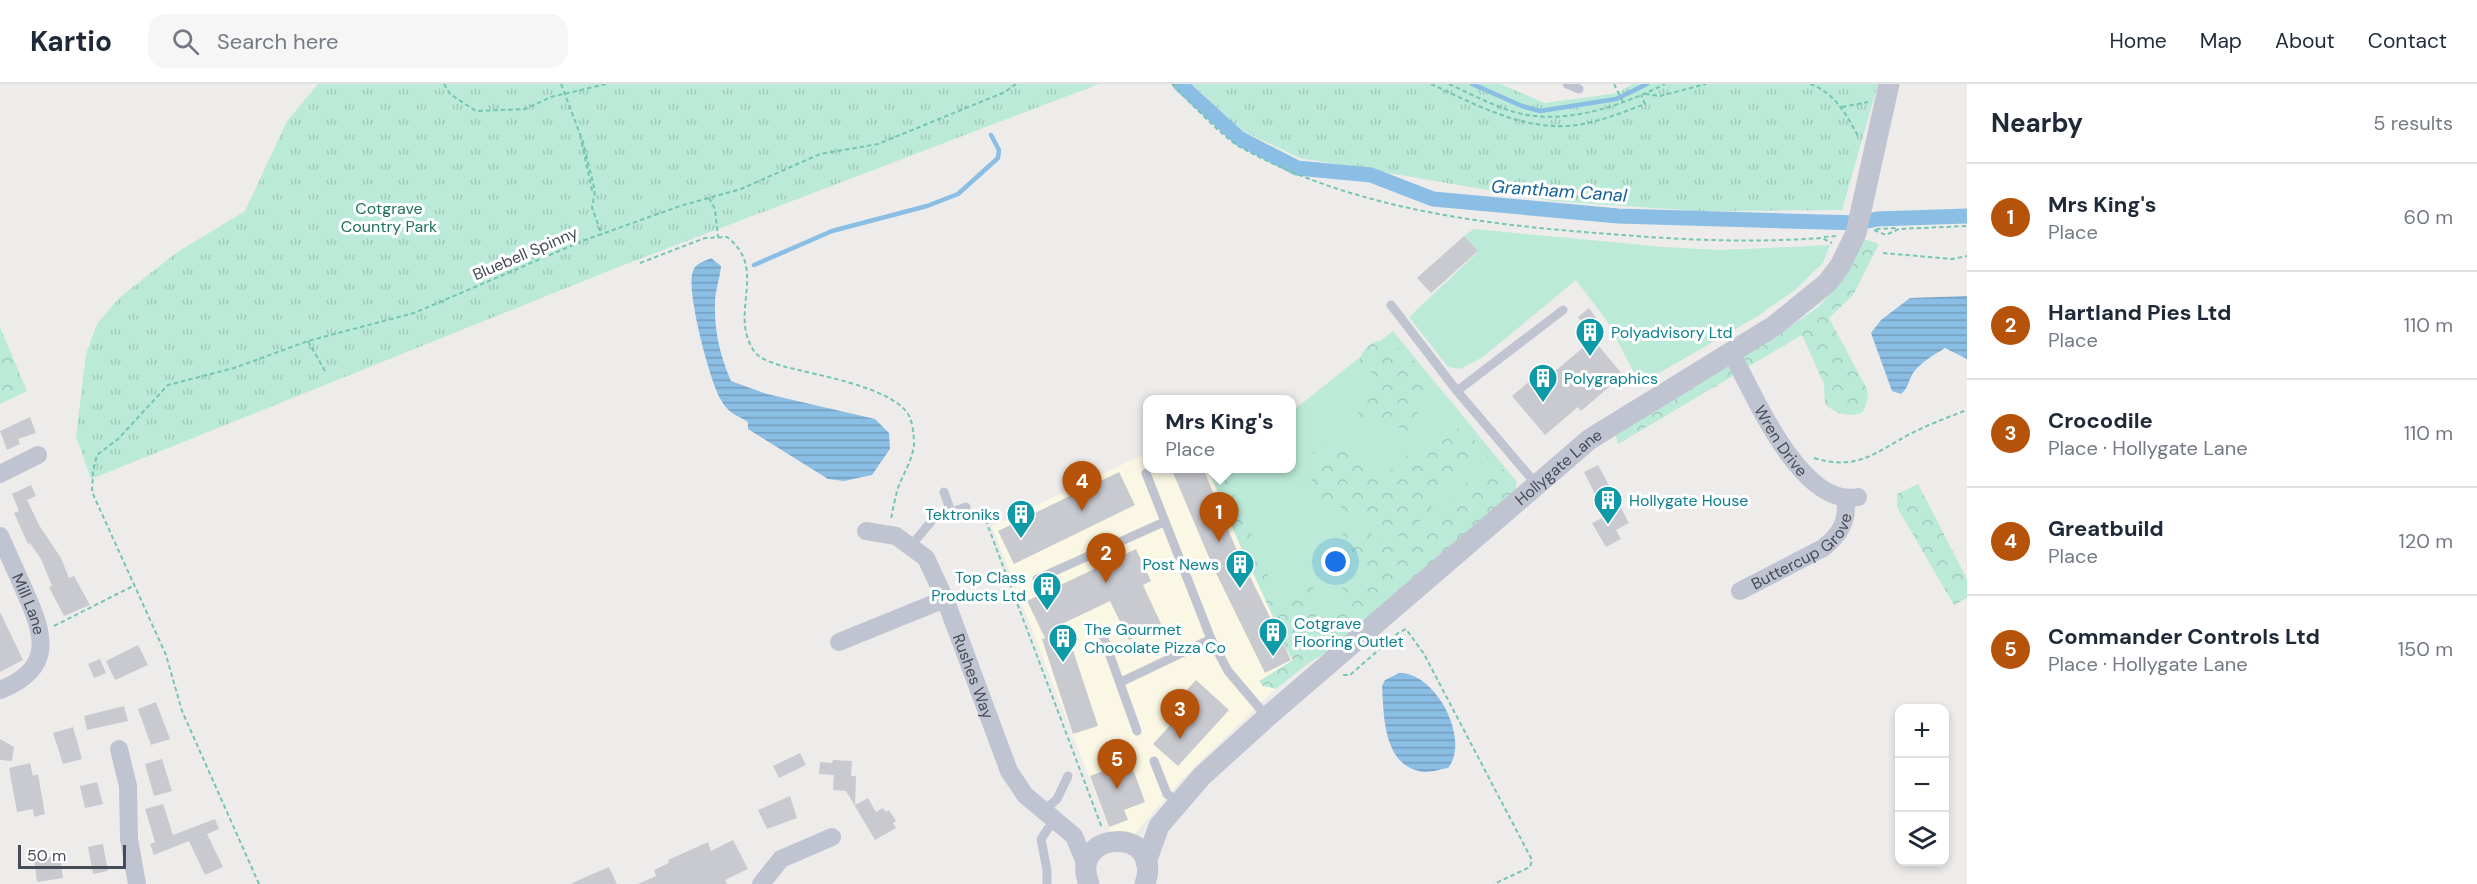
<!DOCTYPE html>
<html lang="en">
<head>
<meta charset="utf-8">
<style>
	body { margin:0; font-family:"DM Sans",sans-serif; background:#f6f6f7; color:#1f2937 }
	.controls { position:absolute; right:18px; bottom:18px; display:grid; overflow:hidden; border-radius:12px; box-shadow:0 3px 9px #0003 }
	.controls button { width:54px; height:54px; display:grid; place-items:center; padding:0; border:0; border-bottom:2px solid #e0e1e3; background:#fff; color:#1f2937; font:30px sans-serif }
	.scale { position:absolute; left:18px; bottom:15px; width:108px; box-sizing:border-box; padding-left:6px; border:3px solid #454b57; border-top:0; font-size:16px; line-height:21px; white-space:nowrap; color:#454b57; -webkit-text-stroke:4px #fff; paint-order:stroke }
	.you { position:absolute; left:1336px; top:478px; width:21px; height:21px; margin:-15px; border:4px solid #fff; border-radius:50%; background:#1a73e8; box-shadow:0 0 0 9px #1a73e833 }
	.badge { display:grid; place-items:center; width:39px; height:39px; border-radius:50%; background:#b45309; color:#fff; font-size:20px; font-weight:700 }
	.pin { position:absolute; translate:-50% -50px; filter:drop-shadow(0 2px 3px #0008) }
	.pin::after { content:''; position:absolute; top:32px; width:21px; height:18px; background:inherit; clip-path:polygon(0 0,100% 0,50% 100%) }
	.popup { position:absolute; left:1143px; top:311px; width:153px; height:78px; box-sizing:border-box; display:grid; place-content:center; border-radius:12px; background:#fff; filter:drop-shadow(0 2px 4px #0005); font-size:20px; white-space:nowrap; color:#747a83 }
	.popup b { font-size:22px; color:#1f2937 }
	.popup::after { content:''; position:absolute; left:50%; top:100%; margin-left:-12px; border:12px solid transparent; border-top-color:#fff }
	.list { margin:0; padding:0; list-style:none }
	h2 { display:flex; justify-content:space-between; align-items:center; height:78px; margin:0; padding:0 24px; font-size:26px }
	h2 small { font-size:20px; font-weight:400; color:#747a83 }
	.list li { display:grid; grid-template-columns:39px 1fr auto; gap:18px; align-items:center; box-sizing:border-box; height:108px; padding:0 24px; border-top:2px solid #e0e1e3 }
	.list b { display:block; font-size:22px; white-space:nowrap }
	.list p { margin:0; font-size:20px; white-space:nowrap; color:#747a83 }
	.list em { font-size:20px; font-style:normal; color:#747a83 }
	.icon { flex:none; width:33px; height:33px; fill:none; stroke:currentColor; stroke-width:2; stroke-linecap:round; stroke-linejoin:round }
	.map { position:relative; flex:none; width:1967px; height:800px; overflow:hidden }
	header { display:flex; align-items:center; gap:36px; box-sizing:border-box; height:84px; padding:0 30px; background:#fff; border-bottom:2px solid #e0e1e3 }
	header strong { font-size:28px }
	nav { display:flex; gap:33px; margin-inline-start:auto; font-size:21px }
	.search { width:420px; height:54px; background:#f6f6f7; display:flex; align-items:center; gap:15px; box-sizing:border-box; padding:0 21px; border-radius:18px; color:#747a83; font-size:22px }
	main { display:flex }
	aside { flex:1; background:#fff }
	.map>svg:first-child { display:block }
	.commercial { fill:#faf8e4 }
	.green { fill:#bbead8 }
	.forest { fill:url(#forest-crowns) }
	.park { fill:url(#park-tufts) }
	.water { fill:url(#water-rules) }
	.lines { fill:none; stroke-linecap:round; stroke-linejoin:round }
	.stream { stroke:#8bbee4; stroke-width:4.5 }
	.canal { stroke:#8bbee4; stroke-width:15 }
	.building { fill:#c9cad0 }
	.path { stroke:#76c5b0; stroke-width:2; stroke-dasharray:4.5 3; stroke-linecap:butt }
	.service { stroke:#c0c4d0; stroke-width:9 }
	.minor { stroke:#c0c4d0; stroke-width:18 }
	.tertiary { stroke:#c0c4d0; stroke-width:21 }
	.labels { text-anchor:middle; stroke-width:6; stroke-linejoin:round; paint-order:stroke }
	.park-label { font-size:16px; fill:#1c725b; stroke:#fff }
	.street-label { font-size:16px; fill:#454b57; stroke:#fff }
	.culture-label { font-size:16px; fill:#0d838f; stroke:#fff; text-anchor:start }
	.water-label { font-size:18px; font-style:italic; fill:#16619a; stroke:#fff }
</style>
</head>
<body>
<header>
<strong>Kartio</strong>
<div class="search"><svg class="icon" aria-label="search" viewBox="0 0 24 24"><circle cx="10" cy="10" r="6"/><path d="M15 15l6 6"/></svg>Search here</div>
<nav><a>Home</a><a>Map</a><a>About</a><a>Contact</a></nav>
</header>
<main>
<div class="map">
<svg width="1967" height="800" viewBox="0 0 1967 800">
	<defs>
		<pattern id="forest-crowns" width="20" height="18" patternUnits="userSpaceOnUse" patternTransform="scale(1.5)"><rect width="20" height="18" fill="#bbead8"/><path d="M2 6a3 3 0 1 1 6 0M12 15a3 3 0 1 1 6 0" fill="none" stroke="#a2cabc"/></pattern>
		<pattern id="park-tufts" width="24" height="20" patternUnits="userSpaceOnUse" patternTransform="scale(1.5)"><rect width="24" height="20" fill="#bbead8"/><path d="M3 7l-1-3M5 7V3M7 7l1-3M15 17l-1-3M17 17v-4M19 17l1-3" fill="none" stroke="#a2cabc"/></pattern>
		<pattern id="water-rules" width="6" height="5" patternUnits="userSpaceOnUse" patternTransform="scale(1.5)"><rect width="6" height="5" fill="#8bbee4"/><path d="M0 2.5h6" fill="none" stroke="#739cbc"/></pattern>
	</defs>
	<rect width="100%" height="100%" fill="#eeeceb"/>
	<!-- commercial -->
	<polygon class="commercial" points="1147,369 1147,384 1222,385 1306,580 1272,608 1182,695 1124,762 1110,747 992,442"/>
	<!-- green -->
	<g class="green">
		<polygon points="1474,145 1664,163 1722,166 1830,161 1823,179 1795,206 1758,232 1640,300 1607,237 1576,196 1483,273 1460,285 1448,283 1409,233 1478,168 1464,152"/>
		<polygon points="1393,247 1517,398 1515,406 1332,564 1306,581 1222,385 1291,384 1291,328"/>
	</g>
	<!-- forest -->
	<g class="forest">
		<path d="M 1863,155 L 1879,160 L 1853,211 L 1829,234 L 1867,305 L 1868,314 L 1863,328 C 1849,334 1836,330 1825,320 L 1824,300 L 1802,251 L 1618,360 L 1616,352 L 1618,346 L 1787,245 L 1818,223 L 1833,207 Z"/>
		<polygon points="0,243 27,307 0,320"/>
		<path d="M 1378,257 C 1396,258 1422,278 1426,298 C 1428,310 1421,319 1418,329 C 1415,339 1416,347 1406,353 L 1393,335 L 1383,335 L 1379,325 L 1377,324 L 1373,335 L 1367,337 C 1357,332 1352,320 1356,310 L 1368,305 L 1372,290 L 1370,285 L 1360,284 C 1357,273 1366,260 1378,257 Z"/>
		<path d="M 1453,341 C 1466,349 1488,364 1491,380 C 1467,379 1453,387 1436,404 C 1437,428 1423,427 1414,447 L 1444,423 L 1473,392 L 1505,385 L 1512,406 L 1509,416 L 1363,537 L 1356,542 L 1343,542 C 1330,561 1333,573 1304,576 L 1306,581 L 1276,605 L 1263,602 L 1259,597 L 1293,576 L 1282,559 L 1281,550 L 1238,457 L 1208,385 L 1224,385 L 1281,522 L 1294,506 L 1308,499 C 1322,509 1313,521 1320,532 L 1329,533 L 1336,523 L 1346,495 L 1367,495 C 1369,482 1359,472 1346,471 L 1342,452 L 1344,448 L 1365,445 L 1381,457 L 1394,460 L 1407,453 L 1385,451 L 1355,431 L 1342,427 L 1340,419 C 1332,414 1323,416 1315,411 C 1306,396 1317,379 1328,368 L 1323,366 L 1321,370 L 1312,369 L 1313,362 C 1324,354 1347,367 1358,374 C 1366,380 1370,389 1380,393 L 1392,385 L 1405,385 L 1406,372 L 1436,367 L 1443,346 Z"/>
		<polygon points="1918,400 1967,495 1967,514 1954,521 1897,423 1897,410"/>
	</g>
	<!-- park -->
	<g class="park">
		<polygon points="318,0 1099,0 616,184 91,395 76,352 86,270 97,240 119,214 176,169 245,127 287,37"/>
		<polygon points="1192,0 1500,0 1545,19 1618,9 1632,0 1878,0 1842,126 1698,127 1552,117 1300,74 1241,46"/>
	</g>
	<!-- water -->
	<g class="water">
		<path d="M 711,174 L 721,182 C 720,194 715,207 715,219 C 714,246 720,272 731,297 L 767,310 L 875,335 L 889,349 L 890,365 L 872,391 L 844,397 L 828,395 L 748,345 L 748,338 C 737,331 729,330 721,316 C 710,298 685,204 693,187 C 696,179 703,178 711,174 Z"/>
		<path d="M 1967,212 L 1967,275 L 1945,264 C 1934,271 1921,278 1913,289 C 1908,297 1909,303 1901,310 L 1892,307 L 1871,249 L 1881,236 L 1910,214 Z"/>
		<path d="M 1399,589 C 1436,588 1471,656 1448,684 C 1441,685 1432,688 1425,688 C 1383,684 1384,633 1382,602 L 1385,596 Z"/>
	</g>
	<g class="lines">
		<!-- stream -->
		<g class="stream">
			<polyline points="1472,0 1522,22 1540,27 1616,15 1647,0"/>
			<polyline points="754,181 832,147 927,122 958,110 998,74 999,66 991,51"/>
		</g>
		<!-- canal -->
		<polyline class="canal" points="1180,0 1239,54 1297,84 1371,91 1433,115 1618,132 1859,139 1877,135 1967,132"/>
	</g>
	<!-- building -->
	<g class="building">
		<polygon points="1464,152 1478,167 1431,209 1417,194"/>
		<polygon points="1589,224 1596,234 1585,242 1578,233"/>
		<polygon points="1593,255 1623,291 1581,327 1578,323 1545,351 1512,312 1542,287 1547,294"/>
		<polygon points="30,333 36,349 18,355 20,360 7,366 0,347"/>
		<polygon points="1598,381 1629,439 1616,446 1621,455 1606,463 1592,439 1606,432 1584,388"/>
		<polygon points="1171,384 1203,384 1235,462 1291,576 1265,589 1214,485"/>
		<polygon points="1119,388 1135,421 1014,480 998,447"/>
		<polygon points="31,401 36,412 27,416 39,441 61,474 69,494 74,492 90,521 64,532 49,503 52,502 41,475 30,459 28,460 14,429 19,427 12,410"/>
		<polygon points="1136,465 1151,497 1143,501 1161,540 1129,556 1110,517 1064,539 1098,642 1073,650 1042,555 1045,554 1027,517"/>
		<polygon points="0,528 23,576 0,588"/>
		<polygon points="138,561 148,581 115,596 106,577"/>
		<polygon points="100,575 106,589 94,594 88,580"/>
		<polygon points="1196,596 1229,626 1178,682 1153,660 1182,628 1174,620"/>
		<polygon points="156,618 170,655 151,661 138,625"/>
		<polygon points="124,622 128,637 87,646 84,632"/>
		<polygon points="73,643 82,675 63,680 53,649"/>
		<polygon points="0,655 14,663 12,677 0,676"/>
		<polygon points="800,669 806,681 779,694 773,682"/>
		<polygon points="162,675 172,707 154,712 145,680"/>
		<polygon points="833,676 852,677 851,692 856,692 855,721 868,714 876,728 883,724 886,728 889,726 896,737 893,739 896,744 875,756 846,707 833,706 834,691 819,690 820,678 832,679"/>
		<polygon points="1130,677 1145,718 1124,726 1128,736 1109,743 1090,692"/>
		<polygon points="30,679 33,692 38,690 45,730 34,733 33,725 17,728 9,684"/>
		<polygon points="97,698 103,720 85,724 80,702"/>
		<polygon points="790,712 797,734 767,745 758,726"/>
		<polygon points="163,720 173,751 215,735 219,745 207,750 223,783 205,791 189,757 154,771 150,760 155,758 145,725"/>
		<polygon points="733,756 748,785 725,796 727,800 638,800 656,792 654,786 669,779 668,776 708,758 711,767"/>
		<polygon points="103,760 108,787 93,790 88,763"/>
		<polygon points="60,772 63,794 37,798 34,775"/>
		<polygon points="609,783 617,800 570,800"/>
	</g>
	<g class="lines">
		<!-- path -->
		<g class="path">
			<polyline points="444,0 450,10 476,27 525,25 551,13 606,0"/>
			<polyline points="561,0 583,58 595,107 592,124 602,151"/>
			<path d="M 1172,0 C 1188,16 1223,54 1242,64 C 1353,125 1485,141 1610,150 C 1681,156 1751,159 1822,154 L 1832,159"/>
			<path d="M 1431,0 C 1479,22 1532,52 1587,39 C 1607,35 1626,27 1645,20 L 1641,11"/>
			<path d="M 1449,0 C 1473,11 1497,24 1522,30 C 1570,40 1623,21 1665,0"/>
			<polyline points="1614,0 1623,18"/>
			<path d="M 1810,0 C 1835,9 1846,30 1858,52"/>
			<polyline points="1645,10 1660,12 1706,0"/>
			<polyline points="1842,23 1868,18"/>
			<polyline points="580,51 592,106 595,107"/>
			<polyline points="709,114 715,125 718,153"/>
			<polyline points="1876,145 1897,144"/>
			<polyline points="1874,146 1886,151 1899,145 1967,142"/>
			<polyline points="1824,153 1836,152"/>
			<polyline points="1883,169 1952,175 1967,172"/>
			<path d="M 640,179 L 705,154 L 727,153 C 769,185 728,229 754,267 C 760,276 776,280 786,283 C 816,291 891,303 908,330 C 913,338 914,352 914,361 C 912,377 903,390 898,404 C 895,414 893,425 891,435"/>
			<polyline points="308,257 325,287"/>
			<path d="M 1814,374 C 1857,387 1875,369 1910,350 C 1928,341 1948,333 1967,326"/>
			<polyline points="983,429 1102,744"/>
			<polyline points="54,542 135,501"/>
			<polyline points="1343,591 1350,591 1398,549 1406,545 1424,570 1532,776 1530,783 1494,800"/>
			<polyline points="259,800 182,627 166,571 92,408 93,387 97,371 118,355 168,301 234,284 308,257 414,229 585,156 680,122 741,105 820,70 878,60 1005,8 1016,0"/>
		</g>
		<!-- service -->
		<g class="service">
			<polyline points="1567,0 1579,5"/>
			<polyline points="1391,221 1457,307 1537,401"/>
			<polyline points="1457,307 1563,226"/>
			<polyline points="1146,389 1211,555 1228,587 1267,633"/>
			<polyline points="944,408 951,428"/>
			<polyline points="910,463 934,434 966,423"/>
			<polyline points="1037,495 1164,438"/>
			<polyline points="1103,552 1137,647"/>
			<polyline points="1121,598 1211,555"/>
			<polyline points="1154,677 1167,710 1179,718"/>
			<polyline points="1044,727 1057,715 1068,692"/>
			<polyline points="1047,800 1047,786 1041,755 1054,736"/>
		</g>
		<!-- minor -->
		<g class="minor">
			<path id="s1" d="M 1731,268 C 1753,308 1801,425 1858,413"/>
			<polyline points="0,390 38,371"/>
			<path id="s2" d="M 866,447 L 896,452 L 926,474 L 945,515 L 1009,687 L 1025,711 L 1074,752 L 1086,781"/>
			<path id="s3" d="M 0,452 C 8,470 17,489 25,508 C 45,552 54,585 0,606"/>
			<path id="s4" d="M 1740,507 L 1823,464 C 1840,451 1849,436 1845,415"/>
			<polyline points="839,558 945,515"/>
			<polyline points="119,665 128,702 129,755 137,800"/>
			<polyline points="761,800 781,775 832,753"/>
		</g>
		<!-- tertiary -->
		<g class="tertiary">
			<path id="s5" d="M 1146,778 L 1159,742 L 1202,692 L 1267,633 L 1590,355 L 1774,242 L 1827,199 L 1840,182 L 1856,149 L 1889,0"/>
			<path d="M 1089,800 C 1067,746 1165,741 1145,800"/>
		</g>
	</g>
	<!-- icons -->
	<defs>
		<g id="building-pin" transform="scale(1.5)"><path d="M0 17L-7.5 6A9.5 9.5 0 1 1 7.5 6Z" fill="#0f9aa8" stroke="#fff"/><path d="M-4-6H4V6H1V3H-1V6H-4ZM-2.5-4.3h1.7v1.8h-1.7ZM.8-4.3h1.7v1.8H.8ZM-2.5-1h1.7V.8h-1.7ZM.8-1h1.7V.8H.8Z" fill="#fff"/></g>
	</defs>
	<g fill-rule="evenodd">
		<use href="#building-pin" x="1590" y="248"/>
		<use href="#building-pin" x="1543" y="294"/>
		<use href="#building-pin" x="1608" y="416"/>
		<use href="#building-pin" x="1021" y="430"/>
		<use href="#building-pin" x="1240" y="480"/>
		<use href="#building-pin" x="1047" y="502"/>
		<use href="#building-pin" x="1273" y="548"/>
		<use href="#building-pin" x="1063" y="554"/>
	</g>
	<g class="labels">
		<!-- park labels -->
		<g class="park-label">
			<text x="389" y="130">Cotgrave<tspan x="389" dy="18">Country Park</tspan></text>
		</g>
		<!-- street labels -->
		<g class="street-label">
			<text transform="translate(525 169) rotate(-23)" y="6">Bluebell Spinny</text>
			<text dy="6" stroke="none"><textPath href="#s1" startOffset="102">Wren Drive</textPath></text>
			<text dy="6" stroke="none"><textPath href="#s5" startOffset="576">Hollygate Lane</textPath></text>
			<text dy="6" stroke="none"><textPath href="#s4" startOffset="75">Buttercup Grove</textPath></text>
			<text dy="6" stroke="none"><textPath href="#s3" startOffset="74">Mill Lane</textPath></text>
			<text dy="6" stroke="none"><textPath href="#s2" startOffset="195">Rushes Way</textPath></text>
		</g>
		<!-- culture labels -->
		<g class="culture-label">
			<text x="1611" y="254">Polyadvisory Ltd</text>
			<text x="1564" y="300">Polygraphics</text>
			<text x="1629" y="422">Hollygate House</text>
			<text x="1000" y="436" text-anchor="end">Tektroniks</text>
			<text x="1219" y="486" text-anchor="end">Post News</text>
			<text x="1026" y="499" text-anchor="end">Top Class<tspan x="1026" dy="18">Products Ltd</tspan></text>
			<text x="1294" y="545">Cotgrave<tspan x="1294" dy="18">Flooring Outlet</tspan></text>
			<text x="1084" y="551">The Gourmet<tspan x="1084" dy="18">Chocolate Pizza Co</tspan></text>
		</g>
		<!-- water labels -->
		<g class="water-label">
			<text transform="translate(1559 107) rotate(4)" y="6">Grantham Canal</text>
		</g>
	</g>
</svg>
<div class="controls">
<button>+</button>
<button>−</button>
<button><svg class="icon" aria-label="layers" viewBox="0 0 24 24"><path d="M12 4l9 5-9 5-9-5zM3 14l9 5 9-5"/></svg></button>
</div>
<div class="scale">50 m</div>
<div class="you"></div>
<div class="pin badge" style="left:1219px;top:458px">1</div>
<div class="popup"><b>Mrs King's</b>Place</div>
<div class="pin badge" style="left:1106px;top:499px">2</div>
<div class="pin badge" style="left:1180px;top:655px">3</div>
<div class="pin badge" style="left:1082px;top:427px">4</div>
<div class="pin badge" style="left:1117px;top:705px">5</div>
</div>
<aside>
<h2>Nearby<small>5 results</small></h2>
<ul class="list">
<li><span class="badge">1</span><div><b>Mrs King's</b><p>Place</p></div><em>60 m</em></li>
<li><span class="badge">2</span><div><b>Hartland Pies Ltd</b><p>Place</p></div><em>110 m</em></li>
<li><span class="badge">3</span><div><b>Crocodile</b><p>Place · Hollygate Lane</p></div><em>110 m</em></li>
<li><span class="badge">4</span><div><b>Greatbuild</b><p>Place</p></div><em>120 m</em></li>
<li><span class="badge">5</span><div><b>Commander Controls Ltd</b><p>Place · Hollygate Lane</p></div><em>150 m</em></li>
</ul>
</aside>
</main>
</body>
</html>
